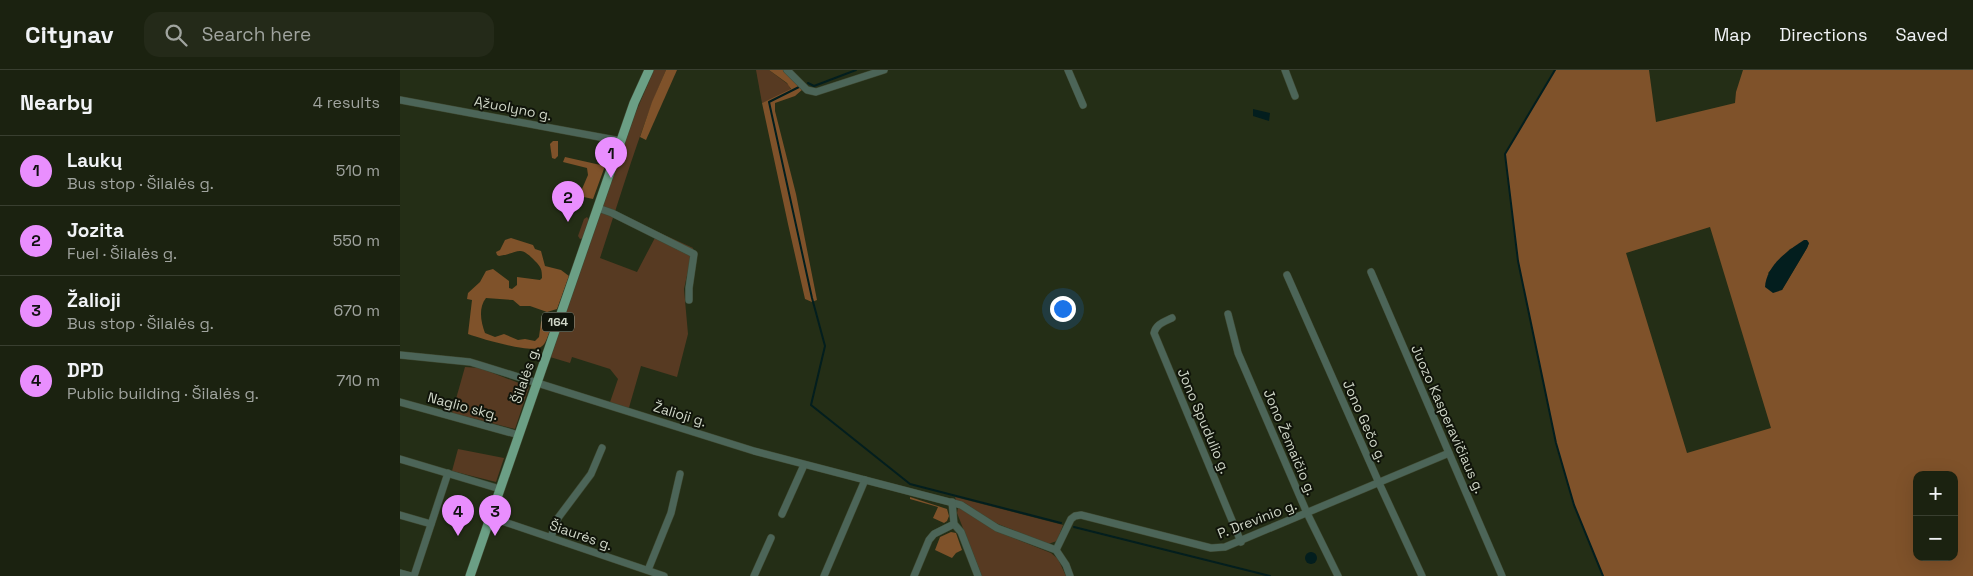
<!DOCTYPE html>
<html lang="en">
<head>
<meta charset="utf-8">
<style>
	body { margin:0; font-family:"Space Grotesk",sans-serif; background:#242a19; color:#f1f3f6 }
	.controls { position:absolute; right:15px; bottom:15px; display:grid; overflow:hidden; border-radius:10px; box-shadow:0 5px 20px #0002 }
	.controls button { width:45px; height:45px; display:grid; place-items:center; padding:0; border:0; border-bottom:1px solid #393f30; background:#1b2210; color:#f1f3f6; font:25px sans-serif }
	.you { position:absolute; left:662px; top:238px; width:18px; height:18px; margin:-12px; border:4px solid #fff; border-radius:50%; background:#1a73e8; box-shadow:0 0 0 8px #1a73e833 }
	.badge { display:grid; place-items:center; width:32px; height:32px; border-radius:50%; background:#e98efe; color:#111; font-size:16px; font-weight:700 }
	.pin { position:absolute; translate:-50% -41px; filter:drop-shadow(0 1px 2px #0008) }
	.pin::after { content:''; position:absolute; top:26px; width:18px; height:15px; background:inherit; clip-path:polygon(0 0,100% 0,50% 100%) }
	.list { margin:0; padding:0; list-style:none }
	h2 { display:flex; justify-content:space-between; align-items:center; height:65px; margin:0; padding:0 20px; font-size:21px }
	h2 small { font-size:16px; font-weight:400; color:#a0a49f }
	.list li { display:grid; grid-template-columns:32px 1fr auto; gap:15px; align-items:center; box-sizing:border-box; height:70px; padding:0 20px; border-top:1px solid #393f30 }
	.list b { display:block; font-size:19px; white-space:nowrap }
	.list p { margin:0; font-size:16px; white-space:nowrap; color:#a0a49f }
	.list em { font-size:16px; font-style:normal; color:#a0a49f }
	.icon { flex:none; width:28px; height:28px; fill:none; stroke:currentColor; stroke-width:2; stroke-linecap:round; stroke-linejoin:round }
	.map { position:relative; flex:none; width:1573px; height:506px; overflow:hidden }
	header { display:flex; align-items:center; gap:30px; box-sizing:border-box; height:70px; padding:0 25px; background:#1b2210; border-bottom:1px solid #393f30 }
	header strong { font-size:24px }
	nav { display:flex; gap:28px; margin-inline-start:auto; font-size:18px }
	.search { width:350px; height:45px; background:#242a19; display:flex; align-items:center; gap:12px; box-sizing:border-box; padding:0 18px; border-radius:15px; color:#a0a49f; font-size:19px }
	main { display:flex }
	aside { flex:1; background:#1b2210 }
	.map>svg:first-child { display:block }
	.green { fill:#573a22 }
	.forest { fill:#7f522a; fill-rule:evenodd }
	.water { fill:#031e1e }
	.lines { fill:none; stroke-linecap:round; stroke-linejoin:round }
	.stream { stroke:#031e1e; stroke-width:2 }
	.minor-casing { stroke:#3f4932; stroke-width:8 }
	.major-casing { stroke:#3f4932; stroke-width:10 }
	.minor { stroke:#4c6558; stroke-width:7 }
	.major { stroke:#6b9f85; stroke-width:9 }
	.labels { text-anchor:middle; stroke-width:4; stroke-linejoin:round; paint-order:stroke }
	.shield { fill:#10140a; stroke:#969c8e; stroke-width:1 }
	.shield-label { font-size:12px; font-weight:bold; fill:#cfd6c7 }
	.street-label { font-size:14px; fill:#cfd6c7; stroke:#10140a }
</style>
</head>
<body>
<header>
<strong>Citynav</strong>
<div class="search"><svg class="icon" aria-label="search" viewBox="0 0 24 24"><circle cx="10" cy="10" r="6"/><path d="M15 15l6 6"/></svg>Search here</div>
<nav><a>Map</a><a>Directions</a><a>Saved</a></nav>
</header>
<main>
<aside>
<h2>Nearby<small>4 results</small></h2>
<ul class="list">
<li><span class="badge">1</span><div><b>Laukų</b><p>Bus stop · Šilalės g.</p></div><em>510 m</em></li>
<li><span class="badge">2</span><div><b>Jozita</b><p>Fuel · Šilalės g.</p></div><em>550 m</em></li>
<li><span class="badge">3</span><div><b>Žalioji</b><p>Bus stop · Šilalės g.</p></div><em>670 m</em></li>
<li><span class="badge">4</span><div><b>DPD</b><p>Public building · Šilalės g.</p></div><em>710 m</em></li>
</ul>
</aside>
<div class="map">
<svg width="1573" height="506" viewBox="0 0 1573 506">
	<rect width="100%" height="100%" fill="#242e16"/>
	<!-- green -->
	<g class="green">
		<path d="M 254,0 L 266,0 C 239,61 221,125 200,188 L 237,202 L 258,162 L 293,178 L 284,219 L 288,264 L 277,307 L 241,296 L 228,341 L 209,335 L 218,309 L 210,299 L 172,287 L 170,293 L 150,287 L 235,44 Z"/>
		<polygon points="356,0 369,0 389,15 391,21 362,33"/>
		<polygon points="187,147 189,150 183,168 180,169 178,166 184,149"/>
		<polygon points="65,297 80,298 129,317 115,359 52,343"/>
		<polygon points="58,379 104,388 96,412 52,401"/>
		<polygon points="555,427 663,455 657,471 648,474 593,452 565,433 556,430"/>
		<polygon points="558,438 562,438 594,460 651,483 658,489 666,506 582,506 557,443"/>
	</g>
	<!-- forest -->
	<g class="forest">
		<polygon points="266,0 277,0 246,70 240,67 252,32"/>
		<polygon points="369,0 384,0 403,19 395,26 375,33 375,41 396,124 417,230 412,232 405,229 388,154 362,33 391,19 387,13"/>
		<path d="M 1155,0 L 1249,0 L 1256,52 L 1335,33 L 1336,22 L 1343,0 L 1573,0 L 1573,506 L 1203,506 L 1174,435 L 1156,373 L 1118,191 L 1105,84 ZM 1310,157 L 1371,358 L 1287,383 L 1226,183 ZM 1409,173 L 1407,178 L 1382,220 L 1368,203 L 1390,179 ZM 1517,405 L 1554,405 L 1554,487 L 1517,487 Z"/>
		<polygon points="153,71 158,71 158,86 155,89 152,88 150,74"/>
		<polygon points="165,87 205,96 193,129 179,126 188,105 187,98 163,92"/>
		<path d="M 111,168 L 133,175 L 135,179 L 141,181 L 145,196 L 161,200 L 169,206 L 157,239 L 147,242 L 130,236 L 120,236 L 113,230 L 86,228 C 78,238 81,252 85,263 L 95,267 L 104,264 L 118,270 L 125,269 L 135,271 L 139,267 L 141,252 L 143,249 L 150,251 C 151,257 150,260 148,266 C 146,271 144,276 139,278 C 126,282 82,269 68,264 L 72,230 L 67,229 L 68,223 L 80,212 L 86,201 L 93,199 L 109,211 L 109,218 L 112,219 L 117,215 L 117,207 L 140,210 L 142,208 C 142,199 141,197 135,191 C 119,174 119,183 99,186 L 97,185 L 96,182 L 100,180 L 105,170 Z"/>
		<polygon points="510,427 547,439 549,446 547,451 544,453 533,448 538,437 510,429"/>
		<polygon points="551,462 556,463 562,480 556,483 552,488 535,480 540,467"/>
	</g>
	<!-- water -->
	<g class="water">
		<polygon points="853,39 870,43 869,51 853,46"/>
		<path d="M 1404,170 L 1407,170 L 1409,173 L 1407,178 L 1382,220 L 1373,223 L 1365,217 C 1366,196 1388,180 1404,170 Z"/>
		<circle cx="911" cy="488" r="6"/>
	</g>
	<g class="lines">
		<!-- stream -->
		<g class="stream">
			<polyline points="1155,0 1105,84 1118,191 1156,373 1174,435 1203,506"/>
			<polyline points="408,13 414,16 456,0"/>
			<polyline points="399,17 369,32 412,228 425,276 411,335 510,414 661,453"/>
			<polyline points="674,457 870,506"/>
		</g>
		<!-- minor casing -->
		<g class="minor-casing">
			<g id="minor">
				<polyline points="387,0 407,20 416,22 484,0"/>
				<polyline points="668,0 683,35"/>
				<polyline points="885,0 895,26"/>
				<polyline points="0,30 221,71"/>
				<polyline points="198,138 212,143 294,184 289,218 289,230"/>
				<polyline points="971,202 1102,506"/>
				<polyline points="887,205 979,413 1022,506"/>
				<polyline points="828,244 838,283 907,443 938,506"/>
				<path d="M 772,248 C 764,252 756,254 754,263 L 841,472"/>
				<polyline points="0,285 70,292 80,295 354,381 561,435 597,458 656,480 666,495 670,506"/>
				<polyline points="0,332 119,365"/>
				<polyline points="0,389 100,419"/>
				<polyline points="552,432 554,454 561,462 578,506"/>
				<polyline points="382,444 404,395"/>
				<polyline points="0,445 31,454"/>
				<polyline points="90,447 264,506"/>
				<polyline points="151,467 158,448 191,404 202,378"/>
				<polyline points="656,480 671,449 675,446 681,445 811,478 825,477 1049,383"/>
				<polyline points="248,500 271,443 280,404"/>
				<polyline points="0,503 11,506"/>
				<polyline points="14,506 48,403"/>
				<polyline points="354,506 371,468"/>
				<polyline points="424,506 465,410"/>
				<polyline points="514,506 529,470 534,464 554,454"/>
			</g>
		</g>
		<!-- major casing -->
		<g class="major-casing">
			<polyline id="major" points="70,506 234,33 249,0"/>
		</g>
		<!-- minor -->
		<use href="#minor" class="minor"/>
		<!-- major -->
		<use href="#major" class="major"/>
	</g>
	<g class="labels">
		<!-- shield labels -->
		<rect class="shield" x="142" y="242.5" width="32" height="19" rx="4"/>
		<g class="shield-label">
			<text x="158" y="256">164</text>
		</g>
		<!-- street labels -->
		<g class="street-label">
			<text transform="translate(113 38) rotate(11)" y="5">Ąžuolyno g.</text>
			<text transform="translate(125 305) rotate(-71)" y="5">Šilalės g.</text>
			<text transform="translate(63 336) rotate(15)" y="5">Naglio skg.</text>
			<text transform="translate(280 344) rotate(17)" y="5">Žalioji g.</text>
			<text transform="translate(1048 349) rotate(66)" y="5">Juozo Kasperavičiaus g.</text>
			<text transform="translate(804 351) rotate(67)" y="5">Jono Spudulio g.</text>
			<text transform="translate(965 351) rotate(66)" y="5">Jono Gečo g.</text>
			<text transform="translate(890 372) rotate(67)" y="5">Jono Žemaičio g.</text>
			<text transform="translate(857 449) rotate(-21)" y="5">P. Drevinio g.</text>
			<text transform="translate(181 465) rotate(19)" y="5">Šiaurės g.</text>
		</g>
	</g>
</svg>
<div class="controls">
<button>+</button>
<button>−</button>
</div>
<div class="you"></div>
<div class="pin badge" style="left:211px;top:108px">1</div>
<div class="pin badge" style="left:168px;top:152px">2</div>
<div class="pin badge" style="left:95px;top:466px">3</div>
<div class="pin badge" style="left:58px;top:466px">4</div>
</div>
</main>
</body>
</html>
